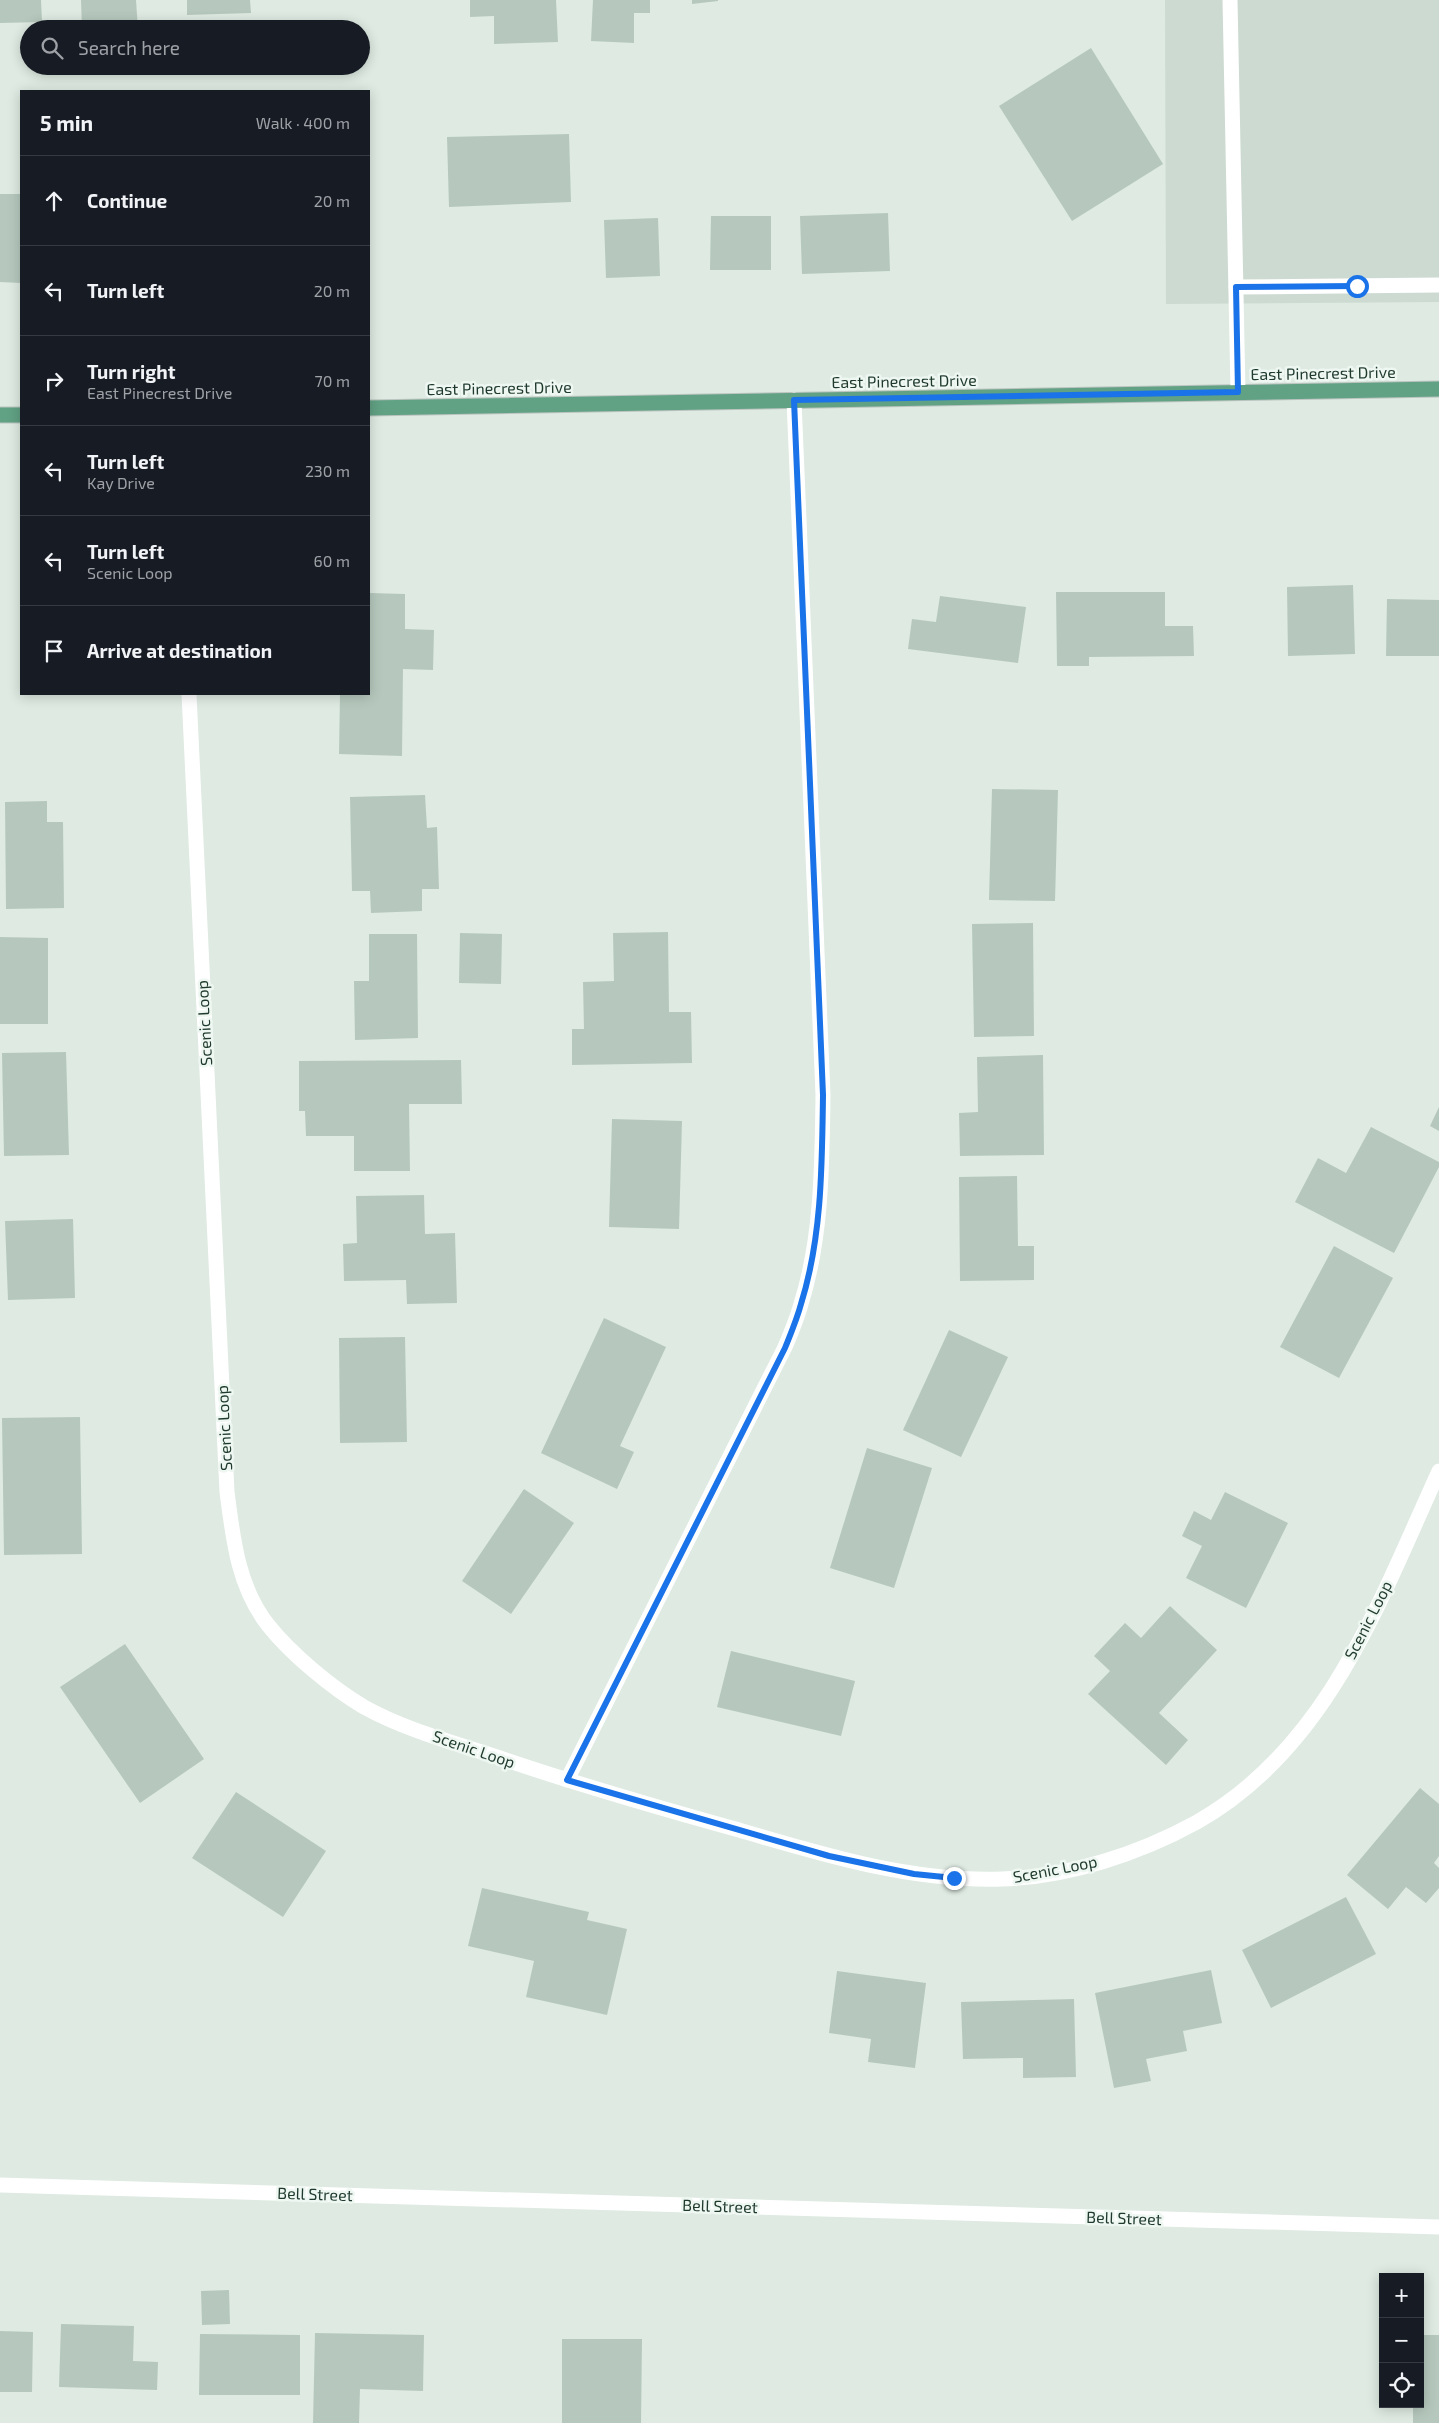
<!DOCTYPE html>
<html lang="en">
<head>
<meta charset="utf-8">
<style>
	body { margin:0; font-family:"Exo 2",sans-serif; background:#20242c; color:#f1f3f6 }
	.controls { position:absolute; right:15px; bottom:15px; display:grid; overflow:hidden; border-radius:0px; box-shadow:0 2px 12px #0003 }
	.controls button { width:45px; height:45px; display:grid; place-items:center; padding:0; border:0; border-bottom:1px solid #363941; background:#171b24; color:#f1f3f6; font:25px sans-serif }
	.stop { position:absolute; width:15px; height:15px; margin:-11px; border:4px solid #1a73e8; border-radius:50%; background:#fff }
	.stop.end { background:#1a73e8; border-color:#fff; box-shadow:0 1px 5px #0008 }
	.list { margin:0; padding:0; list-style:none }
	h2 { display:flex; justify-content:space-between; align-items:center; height:65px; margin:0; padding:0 20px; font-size:21px }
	h2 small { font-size:16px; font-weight:400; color:#9ea1a6 }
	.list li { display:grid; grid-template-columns:32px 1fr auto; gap:15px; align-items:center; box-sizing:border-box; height:90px; padding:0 20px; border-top:1px solid #363941 }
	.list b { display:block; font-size:19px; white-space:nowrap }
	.list p { margin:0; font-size:16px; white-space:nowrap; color:#9ea1a6 }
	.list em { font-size:16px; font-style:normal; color:#9ea1a6 }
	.icon { flex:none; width:28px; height:28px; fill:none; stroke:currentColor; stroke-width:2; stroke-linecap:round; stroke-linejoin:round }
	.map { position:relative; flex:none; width:1439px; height:2423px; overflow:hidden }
	.search { position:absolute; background:#171b24; box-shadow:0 2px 12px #0003; left:20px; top:20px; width:350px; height:55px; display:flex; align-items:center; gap:12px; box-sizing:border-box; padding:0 18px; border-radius:28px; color:#9ea1a6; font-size:19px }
	.panel { position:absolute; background:#171b24; box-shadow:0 2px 12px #0003; left:20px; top:90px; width:350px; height:605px; border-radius:0px }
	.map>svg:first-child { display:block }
	.built { fill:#ccdad1 }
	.building { fill:#b6c8bd }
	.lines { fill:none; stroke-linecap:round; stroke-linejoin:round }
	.primary-casing { stroke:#bcc4c0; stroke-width:17 }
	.lane { stroke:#fff; stroke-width:15 }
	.street { stroke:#fff; stroke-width:15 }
	.primary { stroke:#61a184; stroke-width:15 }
	.route { stroke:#1a73e8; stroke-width:6 }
	.labels { text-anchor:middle; stroke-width:5; stroke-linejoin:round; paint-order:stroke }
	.street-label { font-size:16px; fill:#1f3a2d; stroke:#eef7f1 }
</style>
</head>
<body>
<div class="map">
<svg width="1439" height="2423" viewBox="0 0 1439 2423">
	<rect width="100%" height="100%" fill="#deeae2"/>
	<!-- built -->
	<polygon class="built" points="1165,0 1439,0 1439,302 1166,304"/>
	<!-- building -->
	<g class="building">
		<polygon points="0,0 41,0 42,22 0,23"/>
		<polygon points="81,0 136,0 138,29 82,29"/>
		<polygon points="187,0 250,0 251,13 187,15"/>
		<polygon points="470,0 556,0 558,42 494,44 494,16 470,17"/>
		<polygon points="593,0 650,0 650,13 634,13 634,43 591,41"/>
		<polygon points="692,0 718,0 718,1 692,4"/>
		<polygon points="1091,48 1163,164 1072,221 999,106"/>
		<polygon points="569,134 571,202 449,207 447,137"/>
		<polygon points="0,194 21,194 21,283 0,282"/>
		<polygon points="888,213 890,271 802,274 800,216"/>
		<polygon points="711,216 771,216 771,270 710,270"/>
		<polygon points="658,218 660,276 606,278 604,220"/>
		<polygon points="1353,585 1355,654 1288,656 1287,587"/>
		<polygon points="1056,592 1165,592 1165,626 1193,626 1194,656 1089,657 1089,666 1057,666"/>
		<polygon points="369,593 405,594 405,629 434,630 433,670 403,669 402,756 339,754 340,694 369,694"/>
		<polygon points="940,596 1026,607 1018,663 908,649 912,619 936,622"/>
		<polygon points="1387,599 1439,600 1439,656 1386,656"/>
		<polygon points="992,789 1058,790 1055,901 989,900"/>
		<polygon points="425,795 427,828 437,827 439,889 422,889 422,911 371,913 370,891 352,891 350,797"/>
		<polygon points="47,801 47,822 63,822 64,908 6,909 5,802"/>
		<polygon points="1033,923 1034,1036 974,1037 972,924"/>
		<polygon points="668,932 669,1012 691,1012 692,1063 572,1065 572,1029 584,1029 583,982 614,981 613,933"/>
		<polygon points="460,933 502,934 501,984 459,983"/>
		<polygon points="369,934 417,934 418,1038 355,1040 354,981 369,981"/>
		<polygon points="0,937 48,938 48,1024 0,1024"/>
		<polygon points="66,1052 69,1155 4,1156 2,1053"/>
		<polygon points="1043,1055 1044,1155 960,1156 959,1113 978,1112 977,1057"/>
		<polygon points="461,1060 462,1104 409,1104 410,1171 354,1171 354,1136 306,1136 305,1111 299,1111 299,1061"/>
		<polygon points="1439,1107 1439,1131 1430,1126"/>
		<polygon points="612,1119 682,1121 679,1229 609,1227"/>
		<polygon points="1371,1127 1439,1162 1439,1167 1394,1253 1295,1202 1318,1158 1346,1173"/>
		<polygon points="1017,1176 1018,1246 1034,1246 1034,1280 960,1281 959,1177"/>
		<polygon points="424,1195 425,1234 455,1233 457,1303 407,1304 406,1280 344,1281 343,1244 357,1243 356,1196"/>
		<polygon points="73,1219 75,1298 8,1300 5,1221"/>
		<polygon points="1334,1246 1393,1278 1339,1378 1280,1347"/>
		<polygon points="604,1318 666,1347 620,1446 634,1452 617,1489 541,1453"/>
		<polygon points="949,1330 1008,1357 961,1457 903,1430"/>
		<polygon points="405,1337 407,1442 340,1443 339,1338"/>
		<polygon points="80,1417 82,1554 4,1555 2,1418"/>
		<polygon points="867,1448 932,1468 894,1588 830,1568"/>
		<polygon points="524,1489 574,1523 511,1614 462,1581"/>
		<polygon points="1225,1492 1288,1523 1246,1608 1186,1578 1202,1546 1182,1536 1194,1511 1211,1520"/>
		<polygon points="1170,1606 1217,1650 1159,1713 1188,1740 1166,1765 1088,1694 1110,1671 1094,1656 1125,1623 1141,1638"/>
		<polygon points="125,1644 204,1759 140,1803 60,1687"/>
		<polygon points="731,1651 855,1681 841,1736 717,1707"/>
		<polygon points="1420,1788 1439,1804 1439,1856 1434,1863 1439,1868 1439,1888 1426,1903 1406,1887 1388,1909 1347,1875"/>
		<polygon points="236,1792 326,1851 283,1917 192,1858"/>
		<polygon points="482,1888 589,1912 587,1920 627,1929 607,2015 526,1997 534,1961 468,1946"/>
		<polygon points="1346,1897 1376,1954 1271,2008 1242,1950"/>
		<polygon points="1211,1970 1222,2023 1183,2031 1187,2051 1146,2059 1151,2081 1114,2088 1095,1993"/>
		<polygon points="837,1971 926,1983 915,2068 868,2062 871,2039 829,2033"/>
		<polygon points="1074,1999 1076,2077 1023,2078 1023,2058 963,2059 961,2002"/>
		<polygon points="229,2290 230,2324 202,2325 201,2291"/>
		<polygon points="61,2324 134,2326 133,2361 158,2362 157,2390 59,2387"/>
		<polygon points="0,2331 33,2332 32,2392 0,2392"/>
		<polygon points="315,2333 424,2335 423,2391 360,2389 359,2423 313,2423"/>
		<polygon points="200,2334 300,2335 300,2395 199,2395"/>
		<polygon points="1420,2335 1439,2335 1439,2423 1413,2423 1413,2404 1420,2404"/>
		<polygon points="562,2339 642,2339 641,2423 562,2423"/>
	</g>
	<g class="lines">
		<!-- primary casing -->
		<g class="primary-casing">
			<g id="primary">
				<polyline points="369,408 1439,389"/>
				<polyline points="0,415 21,415"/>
			</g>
		</g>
		<!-- lane -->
		<g class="lane">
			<polyline points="1230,0 1238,392"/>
			<polyline points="1236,287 1439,285"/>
		</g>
		<!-- street -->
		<g class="street">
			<path d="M 189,694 L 227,1492 C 233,1539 238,1587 268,1625 C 291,1654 332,1688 364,1707 C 409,1732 463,1745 512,1762 C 587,1787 663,1809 739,1830 C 824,1855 912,1882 1002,1879 C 1068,1877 1139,1854 1197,1822 C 1328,1748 1380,1600 1439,1471"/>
			<path d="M 567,1780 L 785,1347 C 791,1333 797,1319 801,1304 C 822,1237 822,1165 823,1095 L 794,400"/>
			<polyline points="0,2185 1439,2227"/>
		</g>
		<!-- primary -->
		<use href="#primary" class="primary"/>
	</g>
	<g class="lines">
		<!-- route -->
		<path class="route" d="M 954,1878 L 914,1874 L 829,1856 L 567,1780 L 785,1348 C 791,1333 797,1319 801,1304 C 822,1237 822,1165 823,1095 L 794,400 L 1238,392 L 1236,287 L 1357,286"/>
	</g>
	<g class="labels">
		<!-- street labels -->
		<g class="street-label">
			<text transform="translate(1323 373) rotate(-1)" y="6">East Pinecrest Drive</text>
			<text transform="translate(904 381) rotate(-1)" y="6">East Pinecrest Drive</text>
			<text transform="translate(499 388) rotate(-1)" y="6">East Pinecrest Drive</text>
			<text transform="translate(204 1023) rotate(-93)" y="6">Scenic Loop</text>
			<text transform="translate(224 1428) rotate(-93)" y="6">Scenic Loop</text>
			<text transform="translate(1368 1620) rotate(-63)" y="6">Scenic Loop</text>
			<text transform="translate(474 1749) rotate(19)" y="6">Scenic Loop</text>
			<text transform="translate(1055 1869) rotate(-11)" y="6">Scenic Loop</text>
			<text transform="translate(315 2194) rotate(2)" y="6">Bell Street</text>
			<text transform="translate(720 2206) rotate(2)" y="6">Bell Street</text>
			<text transform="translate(1124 2218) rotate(2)" y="6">Bell Street</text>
		</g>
	</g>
</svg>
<div class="controls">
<button>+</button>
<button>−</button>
<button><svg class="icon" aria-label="locate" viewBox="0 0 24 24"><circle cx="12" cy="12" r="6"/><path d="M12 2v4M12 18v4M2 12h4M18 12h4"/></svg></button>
</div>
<div class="stop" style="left:1357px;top:286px"></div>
<div class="stop end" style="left:954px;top:1878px"></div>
<div class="search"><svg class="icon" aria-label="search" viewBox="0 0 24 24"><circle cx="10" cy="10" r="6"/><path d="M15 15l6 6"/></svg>Search here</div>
<section class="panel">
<h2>5 min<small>Walk · 400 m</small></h2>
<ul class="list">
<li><svg class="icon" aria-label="ahead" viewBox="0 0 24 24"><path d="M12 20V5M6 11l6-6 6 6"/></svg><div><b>Continue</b></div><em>20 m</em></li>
<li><svg class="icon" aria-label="left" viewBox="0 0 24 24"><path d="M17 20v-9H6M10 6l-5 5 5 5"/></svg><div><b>Turn left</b></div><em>20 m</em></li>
<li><svg class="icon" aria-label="right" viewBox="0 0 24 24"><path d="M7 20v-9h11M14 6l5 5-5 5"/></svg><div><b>Turn right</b><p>East Pinecrest Drive</p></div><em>70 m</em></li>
<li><svg class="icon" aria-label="left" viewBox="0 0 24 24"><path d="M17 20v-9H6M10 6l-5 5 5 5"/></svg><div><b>Turn left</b><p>Kay Drive</p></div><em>230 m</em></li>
<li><svg class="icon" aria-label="left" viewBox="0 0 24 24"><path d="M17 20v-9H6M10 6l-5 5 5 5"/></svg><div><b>Turn left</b><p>Scenic Loop</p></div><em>60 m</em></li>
<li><svg class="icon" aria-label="arrive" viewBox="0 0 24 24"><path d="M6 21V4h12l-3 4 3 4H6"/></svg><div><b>Arrive at destination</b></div></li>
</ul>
</section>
</div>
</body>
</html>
